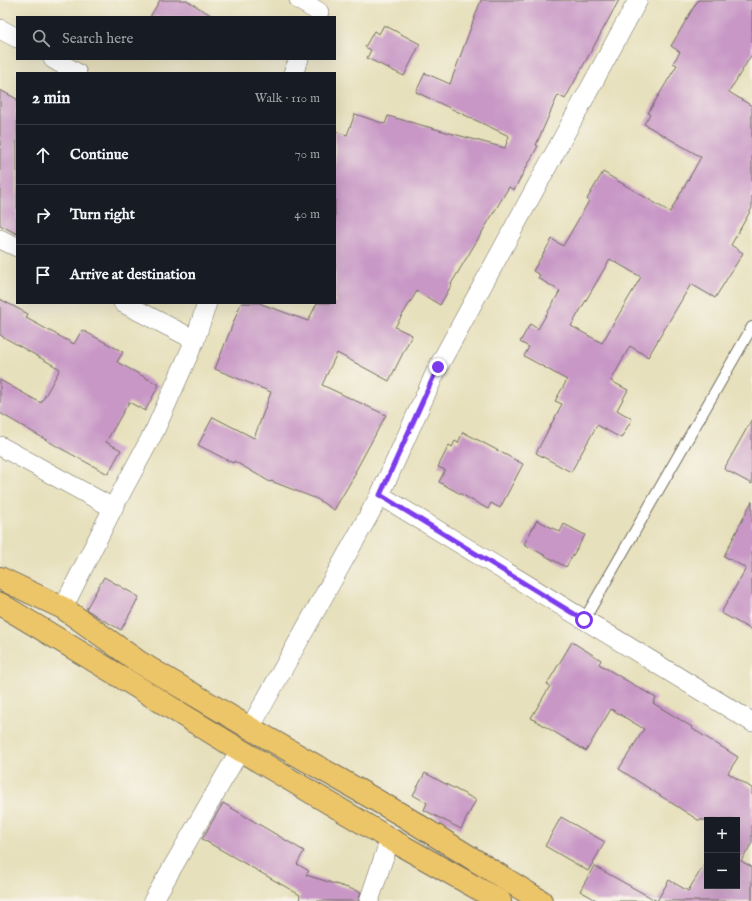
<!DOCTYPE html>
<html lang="en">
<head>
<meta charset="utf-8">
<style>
	body { margin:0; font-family:"IM FELL English",serif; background:#242831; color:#f1f3f6 }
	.controls { position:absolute; right:12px; bottom:12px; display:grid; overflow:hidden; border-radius:0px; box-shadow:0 4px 16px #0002 }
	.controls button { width:36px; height:36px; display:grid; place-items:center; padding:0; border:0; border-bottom:1px solid #363941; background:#171b24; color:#f1f3f6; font:20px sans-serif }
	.stop { position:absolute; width:12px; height:12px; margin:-9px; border:3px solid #7c3aed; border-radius:50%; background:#fff }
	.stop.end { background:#7c3aed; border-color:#fff; box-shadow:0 1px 4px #0008 }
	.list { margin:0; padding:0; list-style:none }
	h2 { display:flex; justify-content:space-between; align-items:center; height:52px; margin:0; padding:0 16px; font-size:17px }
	h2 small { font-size:13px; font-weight:400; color:#9ea1a6 }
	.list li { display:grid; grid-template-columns:26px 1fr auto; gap:12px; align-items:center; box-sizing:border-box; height:60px; padding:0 16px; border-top:1px solid #363941 }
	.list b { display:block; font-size:15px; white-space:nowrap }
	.list em { font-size:13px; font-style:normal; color:#9ea1a6 }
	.icon { flex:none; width:22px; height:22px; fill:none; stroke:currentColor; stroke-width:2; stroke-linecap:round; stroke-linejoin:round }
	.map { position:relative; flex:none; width:752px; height:901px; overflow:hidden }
	.search { position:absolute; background:#171b24; box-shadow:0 4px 16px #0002; left:16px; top:16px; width:320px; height:44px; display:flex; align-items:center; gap:10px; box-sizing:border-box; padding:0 14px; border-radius:0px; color:#9ea1a6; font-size:15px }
	.panel { position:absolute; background:#171b24; box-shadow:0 4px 16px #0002; left:16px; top:72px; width:320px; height:232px; border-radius:0px }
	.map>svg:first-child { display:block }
	.building { fill:#c897c6; fill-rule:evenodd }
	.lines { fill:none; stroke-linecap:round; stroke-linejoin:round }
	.service-casing { stroke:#6d6a5e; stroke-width:12 }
	.minor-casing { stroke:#6d6a5e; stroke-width:20 }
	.primary-casing { stroke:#6d6a5e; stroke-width:24 }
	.service { stroke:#fff; stroke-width:10 }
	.minor { stroke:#fff; stroke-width:19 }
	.primary { stroke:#edc569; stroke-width:22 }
	.route { stroke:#7c3aed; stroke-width:5 }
</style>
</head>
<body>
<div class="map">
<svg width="752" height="901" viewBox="0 0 752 901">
	<rect width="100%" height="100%" fill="#f7f3e8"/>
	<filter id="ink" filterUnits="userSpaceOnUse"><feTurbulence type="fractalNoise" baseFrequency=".025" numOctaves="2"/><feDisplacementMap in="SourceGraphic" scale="8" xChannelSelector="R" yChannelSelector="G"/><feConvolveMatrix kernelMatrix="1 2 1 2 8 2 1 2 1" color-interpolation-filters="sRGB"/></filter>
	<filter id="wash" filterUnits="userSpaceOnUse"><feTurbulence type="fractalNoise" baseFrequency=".012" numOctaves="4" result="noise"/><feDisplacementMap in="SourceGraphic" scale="16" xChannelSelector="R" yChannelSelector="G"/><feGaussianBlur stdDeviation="0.9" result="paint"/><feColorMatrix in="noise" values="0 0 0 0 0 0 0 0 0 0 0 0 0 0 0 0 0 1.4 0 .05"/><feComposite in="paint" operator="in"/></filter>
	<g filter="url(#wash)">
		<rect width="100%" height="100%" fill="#e7e0bc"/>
		<g id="blocks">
			<!-- building -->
			<g class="building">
				<polygon points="160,0 186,0 214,17 150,17"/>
				<polygon points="481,0 619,0 565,99 558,95 536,145 538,146 514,190 509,187 451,284 452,284 440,305 417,291 395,327 412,335 389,381 337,353 322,385 386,415 355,472 356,473 334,510 317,499 271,481 270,482 234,461 233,463 198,445 213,417 254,438 271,392 215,369 241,303 259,303 308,321 317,303 335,303 335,131 347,135 355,114 385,124 388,116 505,148 509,136 416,92 425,73 450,84"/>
				<path d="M 698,0 L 752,0 L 752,54 L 729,92 L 752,106 L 752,208 L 731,245 L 743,253 L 715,298 L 691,284 L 648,357 L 630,346 L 611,381 L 628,390 L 617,410 L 632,419 L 621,438 L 597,425 L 571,472 L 536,453 L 562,404 L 555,401 L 567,380 L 524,356 L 529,347 L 520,342 L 530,324 L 538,329 L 560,291 L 538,278 L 540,275 L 533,271 L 552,239 L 563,246 L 589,201 L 587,199 L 603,172 L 670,212 L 701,157 L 644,124 L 650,114 L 648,113 L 677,65 L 673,63 L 680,52 L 671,46 ZM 610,259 L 641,277 L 602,343 L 571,326 Z"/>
				<polygon points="384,25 420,44 404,76 367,58 371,50 365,47 374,31 379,34"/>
				<polygon points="0,90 17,99 17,234 0,225"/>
				<polygon points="0,299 28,314 26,318 74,344 82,330 123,352 117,362 159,385 145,411 129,402 106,442 121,450 108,474 60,448 0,413 0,380 41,403 60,369 0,335"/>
				<polygon points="752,419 752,484 724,469"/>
				<polygon points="463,432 523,464 500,508 491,503 488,509 439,482 445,470 438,467 449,445 452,447 455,441 458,443"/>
				<polygon points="752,501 752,630 721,613 746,568 724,556"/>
				<polygon points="537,520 560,532 564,524 585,535 566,567 524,544"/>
				<polygon points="104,577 139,597 121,630 98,617 86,609"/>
				<polygon points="572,642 601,660 599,664 656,698 653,703 692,727 691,728 738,757 728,773 752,788 752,843 741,861 752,867 752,901 657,901 669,880 688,891 707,860 707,886 737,886 737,820 698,820 619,769 644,729 611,709 586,751 531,718 550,686 547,684"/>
				<polygon points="425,773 476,800 461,829 424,810 427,803 413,795"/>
				<polygon points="223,803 304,851 297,864 309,871 306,875 361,892 358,901 299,901 300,895 202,839"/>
				<polygon points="561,817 605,842 588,871 545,846"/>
				<polygon points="594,866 657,901 598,901 580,891"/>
			</g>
		</g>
	</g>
	<g filter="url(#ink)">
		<use href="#blocks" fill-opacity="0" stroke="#6d6a5e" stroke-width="1"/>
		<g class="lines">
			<!-- service casing -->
			<g class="service-casing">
				<polyline id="service" points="584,620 752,327"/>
			</g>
			<!-- minor casing -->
			<g class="minor-casing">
				<g id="minor">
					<polyline points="299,0 319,12"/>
					<polyline points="0,29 17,38"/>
					<polyline points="53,59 77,73"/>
					<polyline points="293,73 299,59"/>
					<polyline points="0,239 17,247"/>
					<polyline points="123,303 195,340"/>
					<polyline points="0,446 113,508"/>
					<polyline points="380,495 752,722"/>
					<polyline points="63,608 113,508 155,430 195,340 207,303"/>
					<polyline points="250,728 380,495 438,367 638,0"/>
					<polyline points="153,901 240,750"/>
					<polyline points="369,901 390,839"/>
				</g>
			</g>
			<!-- primary casing -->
			<g class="primary-casing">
				<g id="primary">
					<polyline points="0,578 63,608 139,662 250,728 402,815 541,901"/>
					<polyline points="0,604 98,663 240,750 390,839 500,901"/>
				</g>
			</g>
			<!-- service -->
			<use href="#service" class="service"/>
			<!-- minor -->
			<use href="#minor" class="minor"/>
			<!-- primary -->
			<use href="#primary" class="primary"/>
		</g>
	</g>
	<g class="lines" filter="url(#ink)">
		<!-- route -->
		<polyline class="route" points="438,367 380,495 584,620"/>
	</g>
</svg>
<div class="controls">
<button>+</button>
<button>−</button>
</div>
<div class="stop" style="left:584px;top:620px"></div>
<div class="stop end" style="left:438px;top:367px"></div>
<div class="search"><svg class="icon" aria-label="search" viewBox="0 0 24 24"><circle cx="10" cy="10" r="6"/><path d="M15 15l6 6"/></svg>Search here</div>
<section class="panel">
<h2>2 min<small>Walk · 110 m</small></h2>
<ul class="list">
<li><svg class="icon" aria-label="ahead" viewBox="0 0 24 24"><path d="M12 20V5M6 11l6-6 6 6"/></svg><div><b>Continue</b></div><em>70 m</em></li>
<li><svg class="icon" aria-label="right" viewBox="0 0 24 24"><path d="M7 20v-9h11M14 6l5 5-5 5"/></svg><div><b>Turn right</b></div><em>40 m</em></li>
<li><svg class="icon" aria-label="arrive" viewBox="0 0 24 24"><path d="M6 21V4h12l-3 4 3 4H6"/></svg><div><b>Arrive at destination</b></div></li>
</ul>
</section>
</div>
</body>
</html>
